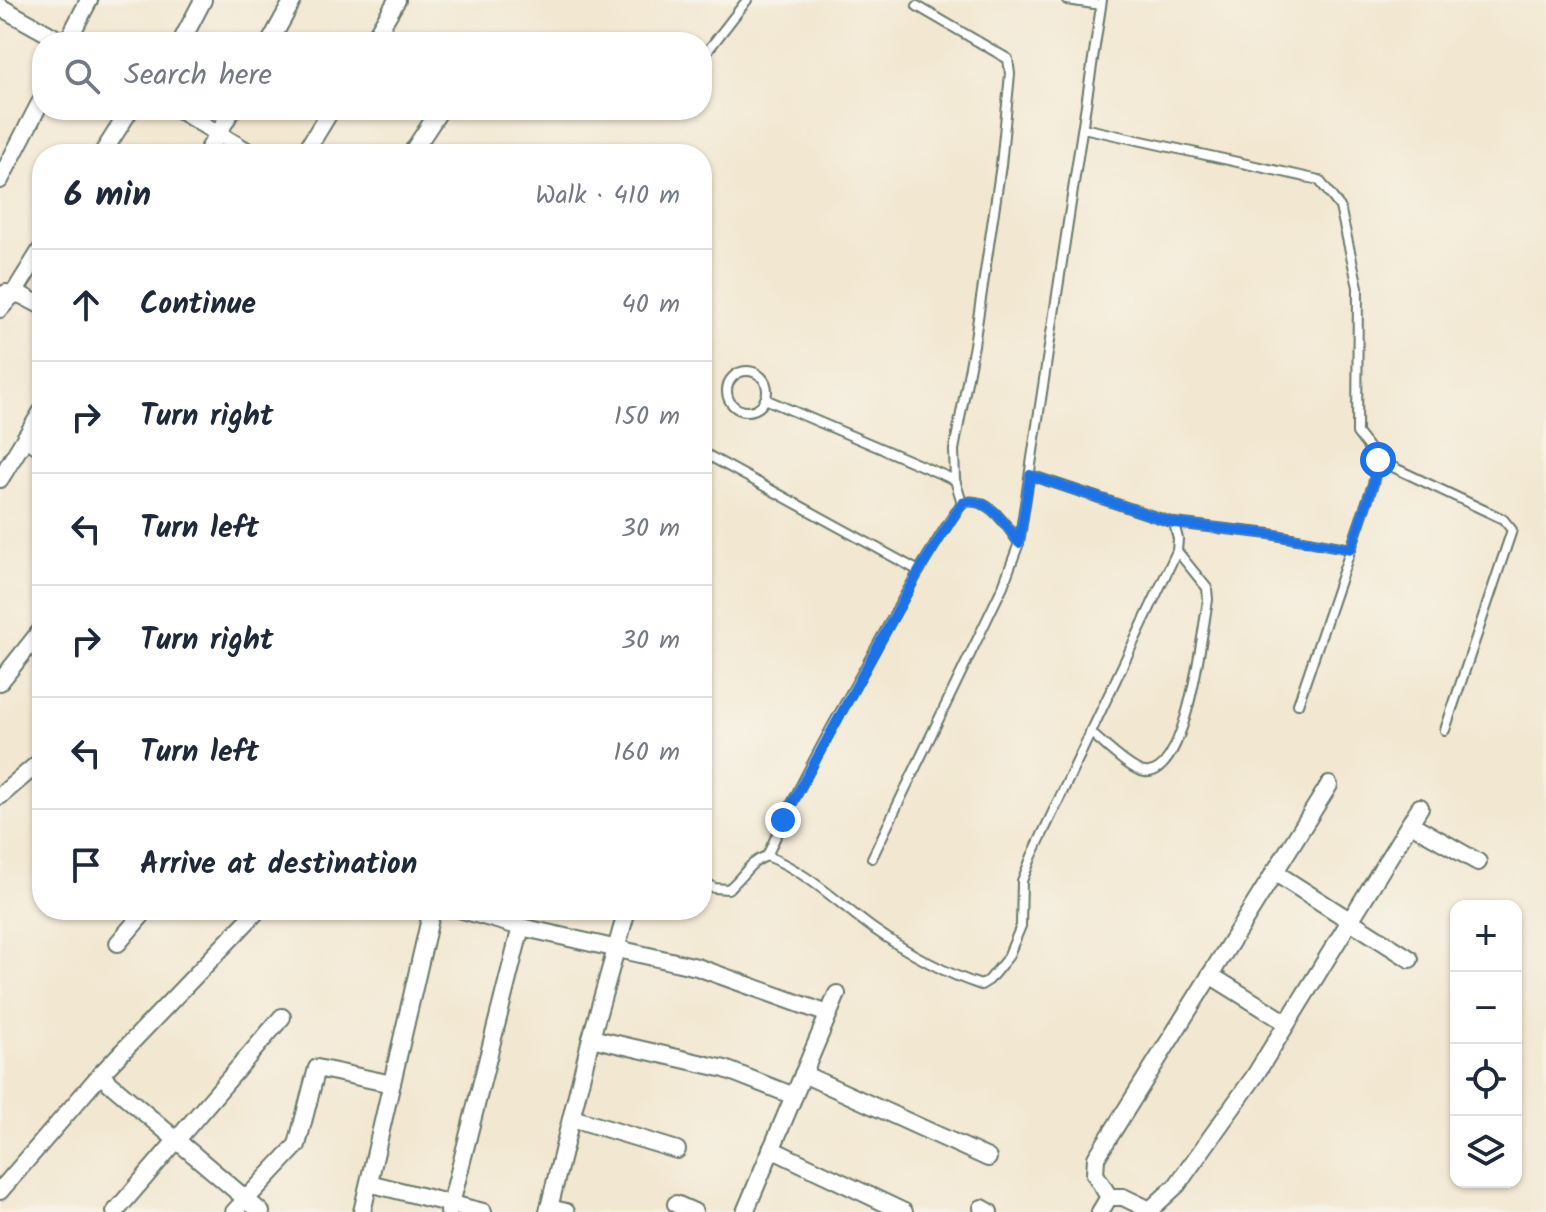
<!DOCTYPE html>
<html lang="en">
<head>
<meta charset="utf-8">
<style>
	body { margin:0; font-family:Kalam,sans-serif; background:#f2f2f3; color:#1f2937 }
	.controls { position:absolute; right:24px; bottom:24px; display:grid; overflow:hidden; border-radius:16px; box-shadow:0 2px 6px #0004 }
	.controls button { width:72px; height:72px; display:grid; place-items:center; padding:0; border:0; border-bottom:2px solid #e0e1e3; background:#fff; color:#1f2937; font:40px sans-serif }
	.stop { position:absolute; width:24px; height:24px; margin:-18px; border:6px solid #1a73e8; border-radius:50%; background:#fff }
	.stop.end { background:#1a73e8; border-color:#fff; box-shadow:0 2px 8px #0008 }
	.list { margin:0; padding:0; list-style:none }
	h2 { display:flex; justify-content:space-between; align-items:center; height:104px; margin:0; padding:0 32px; font-size:34px }
	h2 small { font-size:26px; font-weight:400; color:#747a83 }
	.list li { display:grid; grid-template-columns:52px 1fr auto; gap:24px; align-items:center; box-sizing:border-box; height:112px; padding:0 32px; border-top:2px solid #e0e1e3 }
	.list b { display:block; font-size:30px; white-space:nowrap }
	.list em { font-size:26px; font-style:normal; color:#747a83 }
	.icon { flex:none; width:44px; height:44px; fill:none; stroke:currentColor; stroke-width:2; stroke-linecap:round; stroke-linejoin:round }
	.map { position:relative; flex:none; width:1546px; height:1212px; overflow:hidden }
	.search { position:absolute; background:#fff; box-shadow:0 2px 6px #0004; left:32px; top:32px; width:680px; height:88px; display:flex; align-items:center; gap:20px; box-sizing:border-box; padding:0 28px; border-radius:32px; color:#747a83; font-size:30px }
	.panel { position:absolute; background:#fff; box-shadow:0 2px 6px #0004; left:32px; top:144px; width:680px; height:776px; border-radius:32px }
	.map>svg:first-child { display:block }
	.lines { fill:none; stroke-linecap:round; stroke-linejoin:round }
	.service-casing { stroke:#69786b; stroke-width:12 }
	.minor-casing { stroke:#69786b; stroke-width:20 }
	.service { stroke:#fff; stroke-width:8 }
	.minor { stroke:#fff; stroke-width:16 }
	.route { stroke:#1a73e8; stroke-width:10 }
</style>
</head>
<body>
<div class="map">
<svg width="1546" height="1212" viewBox="0 0 1546 1212">
	<rect width="100%" height="100%" fill="#f7f3e8"/>
	<filter id="ink" filterUnits="userSpaceOnUse"><feTurbulence type="fractalNoise" baseFrequency=".0125" numOctaves="2"/><feDisplacementMap in="SourceGraphic" scale="16" xChannelSelector="R" yChannelSelector="G"/><feConvolveMatrix kernelMatrix="1 2 1 2 8 2 1 2 1" color-interpolation-filters="sRGB"/></filter>
	<filter id="wash" filterUnits="userSpaceOnUse"><feTurbulence type="fractalNoise" baseFrequency=".006" numOctaves="4" result="noise"/><feDisplacementMap in="SourceGraphic" scale="32" xChannelSelector="R" yChannelSelector="G"/><feGaussianBlur stdDeviation="1.8" result="paint"/><feColorMatrix in="noise" values="0 0 0 0 0 0 0 0 0 0 0 0 0 0 0 0 0 1.4 0 .05"/><feComposite in="paint" operator="in"/></filter>
	<g filter="url(#wash)">
		<rect width="100%" height="100%" fill="#f2e7d0"/>
	</g>
	<g filter="url(#ink)">
		<g class="lines">
			<!-- service casing -->
			<g class="service-casing">
				<g id="service">
					<polyline points="1067,0 1101,5"/>
					<polyline points="917,6 1008,59 1010,74 1001,165 974,345 954,450 955,480 962,503"/>
					<polyline points="702,58 747,0"/>
					<polyline points="1083,128 1319,180 1340,207 1358,287 1357,433 1378,460 1373,484 1298,704"/>
					<circle cx="747" cy="391" r="20"/>
					<polyline points="765,399 955,480"/>
					<polyline points="702,452 919,571"/>
					<polyline points="1378,460 1503,519 1512,530 1445,730"/>
					<polyline points="1030,475 1174,523 1270,534 1351,549"/>
					<path d="M 1090,732 C 1102,742 1131,771 1145,772 C 1187,777 1202,632 1208,600 L 1207,588 L 1177,551"/>
					<path d="M 767,856 C 796,791 831,728 866,666 C 896,611 926,555 962,503 C 988,494 1006,525 1019,543"/>
					<polyline points="872,858 1003,586 1019,543 1102,0"/>
					<path d="M 702,879 L 714,888 L 728,889 C 743,878 748,862 767,856 C 807,872 837,902 871,927 C 905,951 941,972 981,985 L 989,980 L 1008,957 L 1021,926 L 1022,881 L 1032,856 L 1177,551 L 1178,539 L 1174,523"/>
				</g>
			</g>
			<!-- minor casing -->
			<g class="minor-casing">
				<g id="minor">
					<polyline points="0,7 63,42"/>
					<polyline points="67,42 89,0"/>
					<polyline points="181,42 203,0"/>
					<polyline points="270,42 293,0"/>
					<polyline points="372,42 397,0"/>
					<polyline points="179,110 252,154"/>
					<polyline points="102,154 130,110"/>
					<polyline points="206,154 232,110"/>
					<polyline points="304,154 331,110"/>
					<polyline points="411,154 440,110"/>
					<polyline points="0,180 42,99"/>
					<polyline points="6,293 21,295 42,306"/>
					<polyline points="0,309 14,293 42,248"/>
					<polyline points="25,438 42,448"/>
					<polyline points="0,479 42,411"/>
					<polyline points="0,682 42,629"/>
					<polyline points="0,796 42,760"/>
					<polyline points="1411,824 1478,862"/>
					<polyline points="1274,872 1410,959"/>
					<polyline points="462,910 521,927 697,967 828,1014"/>
					<polyline points="118,943 146,910"/>
					<polyline points="1210,975 1287,1023"/>
					<polyline points="591,1038 725,1069 794,1096"/>
					<polyline points="803,1074 988,1158"/>
					<polyline points="100,1075 261,1212"/>
					<polyline points="572,1118 677,1150"/>
					<polyline points="771,1149 904,1212"/>
					<polyline points="369,1183 483,1212"/>
					<polyline points="0,1191 100,1075 258,910"/>
					<polyline points="1109,1197 1123,1197 1150,1210 1177,1185 1254,1077 1420,807"/>
					<polyline points="1109,1197 1095,1174 1096,1158 1329,785"/>
					<polyline points="676,1204 694,1212"/>
					<polyline points="549,1208 566,1212"/>
					<polyline points="982,1208 989,1212"/>
					<polyline points="115,1212 282,1017"/>
					<polyline points="234,1212 297,1145 317,1068 392,1084"/>
					<polyline points="362,1212 432,910"/>
					<polyline points="449,1212 521,927"/>
					<polyline points="548,1212 591,1038 627,910"/>
					<polyline points="745,1212 837,994"/>
					<polyline points="1100,1212 1109,1197"/>
				</g>
			</g>
			<!-- service -->
			<use href="#service" class="service"/>
			<!-- minor -->
			<use href="#minor" class="minor"/>
		</g>
	</g>
	<g class="lines" filter="url(#ink)">
		<!-- route -->
		<path class="route" d="M 783,820 L 919,571 L 962,503 C 988,494 1006,525 1019,543 L 1030,475 L 1174,523 L 1270,534 L 1351,549 L 1373,484 L 1378,460"/>
	</g>
</svg>
<div class="controls">
<button>+</button>
<button>−</button>
<button><svg class="icon" aria-label="locate" viewBox="0 0 24 24"><circle cx="12" cy="12" r="6"/><path d="M12 2v4M12 18v4M2 12h4M18 12h4"/></svg></button>
<button><svg class="icon" aria-label="layers" viewBox="0 0 24 24"><path d="M12 4l9 5-9 5-9-5zM3 14l9 5 9-5"/></svg></button>
</div>
<div class="stop" style="left:1378px;top:460px"></div>
<div class="stop end" style="left:783px;top:820px"></div>
<div class="search"><svg class="icon" aria-label="search" viewBox="0 0 24 24"><circle cx="10" cy="10" r="6"/><path d="M15 15l6 6"/></svg>Search here</div>
<section class="panel">
<h2>6 min<small>Walk · 410 m</small></h2>
<ul class="list">
<li><svg class="icon" aria-label="ahead" viewBox="0 0 24 24"><path d="M12 20V5M6 11l6-6 6 6"/></svg><div><b>Continue</b></div><em>40 m</em></li>
<li><svg class="icon" aria-label="right" viewBox="0 0 24 24"><path d="M7 20v-9h11M14 6l5 5-5 5"/></svg><div><b>Turn right</b></div><em>150 m</em></li>
<li><svg class="icon" aria-label="left" viewBox="0 0 24 24"><path d="M17 20v-9H6M10 6l-5 5 5 5"/></svg><div><b>Turn left</b></div><em>30 m</em></li>
<li><svg class="icon" aria-label="right" viewBox="0 0 24 24"><path d="M7 20v-9h11M14 6l5 5-5 5"/></svg><div><b>Turn right</b></div><em>30 m</em></li>
<li><svg class="icon" aria-label="left" viewBox="0 0 24 24"><path d="M17 20v-9H6M10 6l-5 5 5 5"/></svg><div><b>Turn left</b></div><em>160 m</em></li>
<li><svg class="icon" aria-label="arrive" viewBox="0 0 24 24"><path d="M6 21V4h12l-3 4 3 4H6"/></svg><div><b>Arrive at destination</b></div></li>
</ul>
</section>
</div>
</body>
</html>
